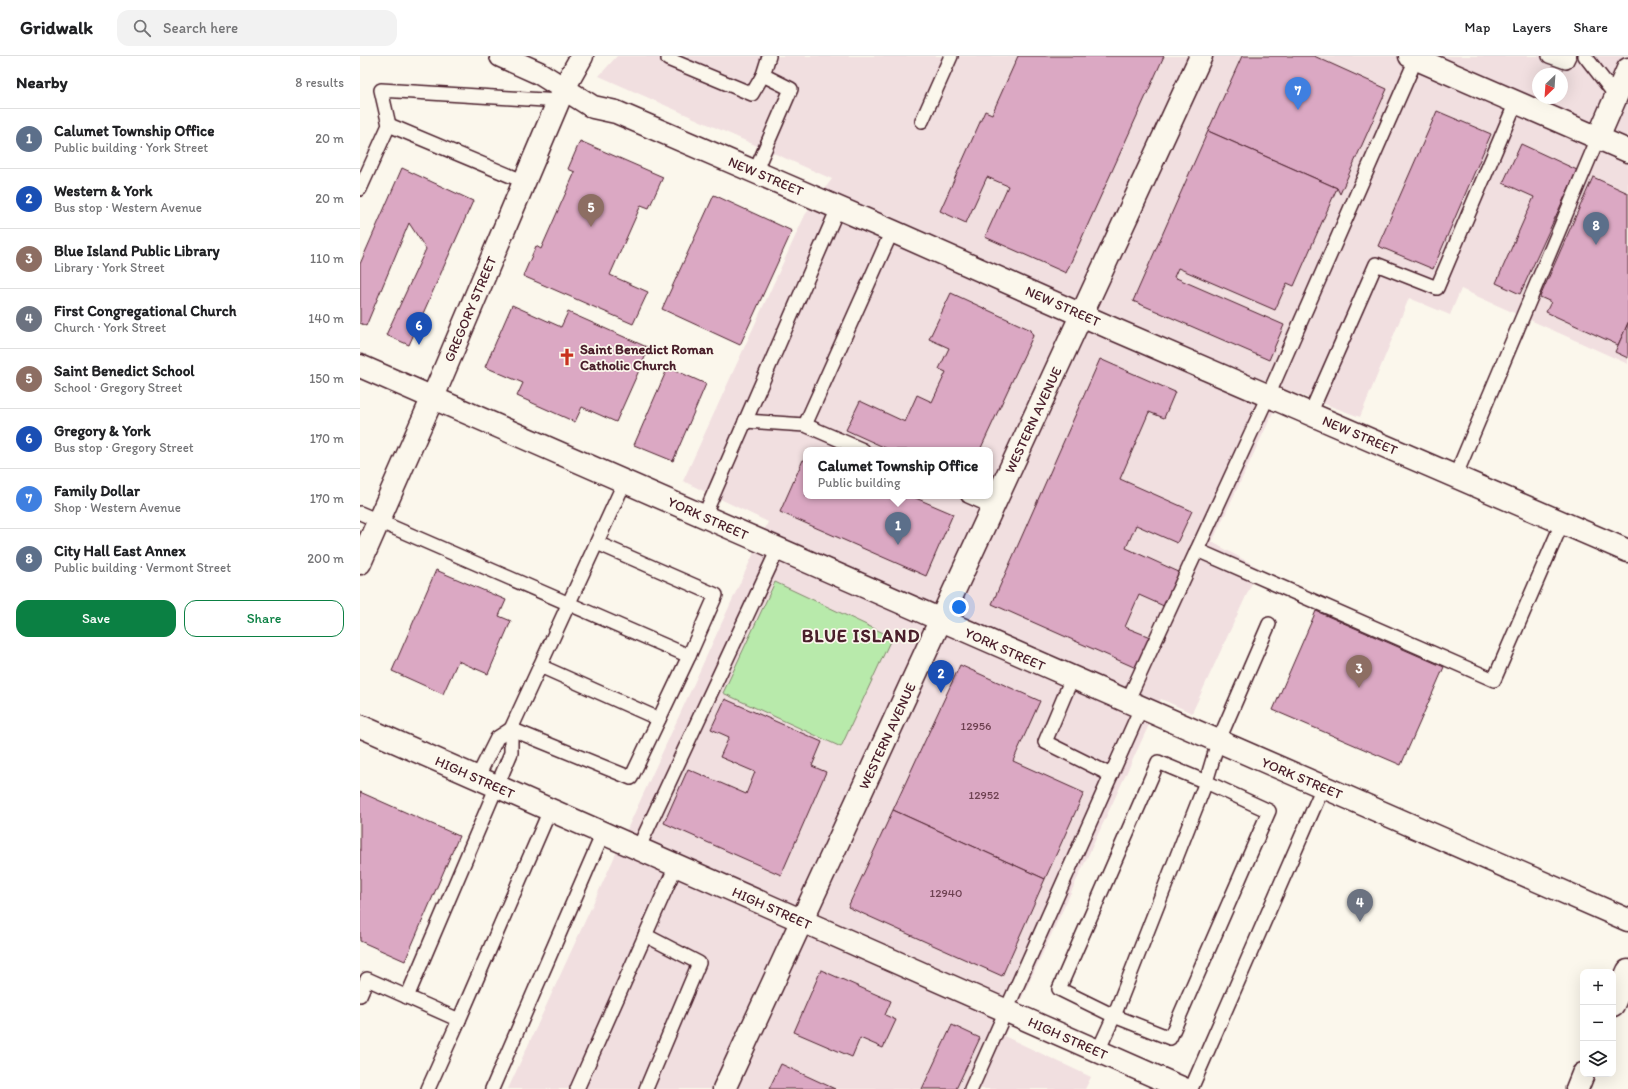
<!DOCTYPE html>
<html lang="en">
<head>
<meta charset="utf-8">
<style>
	body { margin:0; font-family:Itim,sans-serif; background:#f2f2f2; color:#202124 }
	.controls { position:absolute; right:12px; bottom:12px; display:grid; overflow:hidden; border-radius:8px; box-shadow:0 4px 16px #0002 }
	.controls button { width:36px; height:36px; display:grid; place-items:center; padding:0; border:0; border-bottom:1px solid #e0e0e0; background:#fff; color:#202124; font:20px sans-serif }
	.compass { position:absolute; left:1172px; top:12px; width:36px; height:36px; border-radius:50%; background:#fff; box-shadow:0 4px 16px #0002; rotate:205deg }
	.you { position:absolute; left:599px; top:551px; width:14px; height:14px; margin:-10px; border:3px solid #fff; border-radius:50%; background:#1a73e8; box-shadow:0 0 0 6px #1a73e833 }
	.badge { display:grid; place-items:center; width:26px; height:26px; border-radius:50%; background:#0b8043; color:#fff; font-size:13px; font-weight:700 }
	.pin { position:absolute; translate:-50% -33px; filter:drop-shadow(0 1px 2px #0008) }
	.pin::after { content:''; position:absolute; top:21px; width:14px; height:12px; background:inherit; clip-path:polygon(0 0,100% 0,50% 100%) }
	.popup { position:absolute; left:443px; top:391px; width:190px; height:52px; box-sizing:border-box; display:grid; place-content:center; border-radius:8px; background:#fff; filter:drop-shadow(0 1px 3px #0005); font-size:13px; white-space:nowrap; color:#757577 }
	.popup b { font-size:15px; color:#202124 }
	.popup::after { content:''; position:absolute; left:50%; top:100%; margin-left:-8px; border:8px solid transparent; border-top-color:#fff }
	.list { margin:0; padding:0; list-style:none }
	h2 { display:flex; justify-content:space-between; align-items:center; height:52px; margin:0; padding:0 16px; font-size:17px }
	h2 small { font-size:13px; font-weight:400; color:#757577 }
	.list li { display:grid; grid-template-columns:26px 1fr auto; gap:12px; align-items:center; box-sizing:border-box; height:60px; padding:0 16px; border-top:1px solid #e0e0e0 }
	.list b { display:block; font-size:15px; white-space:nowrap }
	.list p { margin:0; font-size:13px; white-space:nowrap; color:#757577 }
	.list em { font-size:13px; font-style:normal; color:#757577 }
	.actions { display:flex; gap:8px; padding:12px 16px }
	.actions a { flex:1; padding:9px 0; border:1px solid #0b8043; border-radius:12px; text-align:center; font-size:14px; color:#0b8043 }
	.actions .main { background:#0b8043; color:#fff }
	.icon { flex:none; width:22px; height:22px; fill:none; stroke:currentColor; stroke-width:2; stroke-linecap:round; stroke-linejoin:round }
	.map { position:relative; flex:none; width:1268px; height:1033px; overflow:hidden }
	header { display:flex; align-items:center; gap:24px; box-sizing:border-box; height:56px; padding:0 20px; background:#fff; border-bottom:1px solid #e0e0e0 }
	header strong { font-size:19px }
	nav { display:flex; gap:22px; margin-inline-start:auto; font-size:14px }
	.search { width:280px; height:36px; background:#f2f2f2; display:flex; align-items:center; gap:10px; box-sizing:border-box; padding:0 14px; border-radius:12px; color:#757577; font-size:15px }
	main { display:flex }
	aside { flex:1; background:#fff }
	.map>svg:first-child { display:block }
	.built { fill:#f1dfe0; fill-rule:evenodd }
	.green { fill:#b8eaab; stroke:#81846b }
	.building { fill:#dba8c3; stroke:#4a1f2b }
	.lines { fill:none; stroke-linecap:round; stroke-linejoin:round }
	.service-casing { stroke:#4a1f2b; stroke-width:16 }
	.minor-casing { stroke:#4a1f2b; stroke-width:25 }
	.tertiary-casing { stroke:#4a1f2b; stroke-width:25 }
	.secondary-casing { stroke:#4a1f2b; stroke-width:25 }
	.service { stroke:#fbf7ec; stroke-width:13 }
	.minor { stroke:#fbf7ec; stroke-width:22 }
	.tertiary { stroke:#fbf7ec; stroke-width:22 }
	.secondary { stroke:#fbf7ec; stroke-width:22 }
	.labels { text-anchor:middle; stroke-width:3.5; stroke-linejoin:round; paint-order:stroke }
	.number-label { font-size:12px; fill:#6e4151 }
	.street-label { font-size:14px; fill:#4a1f2b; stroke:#fbf7ec }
	.poi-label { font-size:14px; font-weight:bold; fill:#4a1f2b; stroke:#fbf7ec; text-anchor:start }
	.district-label { font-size:18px; font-weight:bold; letter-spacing:1px; fill:#4a1f2b; stroke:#fbf7ec }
</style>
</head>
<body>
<header>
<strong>Gridwalk</strong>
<div class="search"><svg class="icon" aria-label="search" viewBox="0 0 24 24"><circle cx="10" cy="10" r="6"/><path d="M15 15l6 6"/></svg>Search here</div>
<nav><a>Map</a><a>Layers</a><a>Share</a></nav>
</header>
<main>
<aside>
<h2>Nearby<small>8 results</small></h2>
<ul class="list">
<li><span class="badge" style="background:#5c6f8a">1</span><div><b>Calumet Township Office</b><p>Public building · York Street</p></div><em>20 m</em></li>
<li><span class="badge" style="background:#1a4fb4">2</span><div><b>Western &amp; York</b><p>Bus stop · Western Avenue</p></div><em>20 m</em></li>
<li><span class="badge" style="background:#8d6e63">3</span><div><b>Blue Island Public Library</b><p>Library · York Street</p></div><em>110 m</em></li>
<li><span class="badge" style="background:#6b7280">4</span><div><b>First Congregational Church</b><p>Church · York Street</p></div><em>140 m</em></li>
<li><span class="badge" style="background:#8d6e63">5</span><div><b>Saint Benedict School</b><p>School · Gregory Street</p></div><em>150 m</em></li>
<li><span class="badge" style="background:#1a4fb4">6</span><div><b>Gregory &amp; York</b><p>Bus stop · Gregory Street</p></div><em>170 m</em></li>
<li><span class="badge" style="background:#3f7fe0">7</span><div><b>Family Dollar</b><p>Shop · Western Avenue</p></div><em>170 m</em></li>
<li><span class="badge" style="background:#5c6f8a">8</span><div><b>City Hall East Annex</b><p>Public building · Vermont Street</p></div><em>200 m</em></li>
</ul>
<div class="actions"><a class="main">Save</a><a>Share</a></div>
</aside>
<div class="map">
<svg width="1268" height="1033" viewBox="0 0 1268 1033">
	<rect width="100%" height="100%" fill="#fbf7ec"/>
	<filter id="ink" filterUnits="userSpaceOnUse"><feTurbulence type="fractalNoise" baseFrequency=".025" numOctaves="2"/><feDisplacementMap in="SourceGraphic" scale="8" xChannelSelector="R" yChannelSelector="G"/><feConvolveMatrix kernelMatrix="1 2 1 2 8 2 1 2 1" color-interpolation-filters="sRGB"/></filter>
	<g filter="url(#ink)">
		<!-- built -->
		<path class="built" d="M 257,0 L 1268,0 L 1268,308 L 1101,233 L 1090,259 L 1049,242 L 1000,361 L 924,333 L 852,486 L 899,512 L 832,657 L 801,643 L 644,980 L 731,1021 L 725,1033 L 148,1033 L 408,466 L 323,425 L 445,159 L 472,123 L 239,20 ZM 1178,18 L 1202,18 L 1202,42 L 1178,42 ZM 446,394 L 630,394 L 630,440 L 446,440 Z"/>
		<!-- green -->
		<polygon class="green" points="415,526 532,581 481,691 363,637"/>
		<!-- building -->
		<g class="building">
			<polygon points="658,0 804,0 706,217 625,181 648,130 627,121 606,167 580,155 625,55 632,58"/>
			<polygon points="882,0 954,0 1027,33 980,138 977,132 848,75"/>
			<polygon points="1077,55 1131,78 1073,213 1018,190"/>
			<polygon points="848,75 977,132 934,230 927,227 915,254 818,212 814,221 924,269 909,304 773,245"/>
			<polygon points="220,85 303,121 289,152 281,149 250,219 288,236 273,268 163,220 176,190 181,193 215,116 208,113"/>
			<polygon points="1161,88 1217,114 1160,238 1136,227 1174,141 1143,127"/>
			<polygon points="42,112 113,145 49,289 26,279 66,193 49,167 6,270 0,267 0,208"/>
			<polygon points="1233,121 1268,137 1268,267 1258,289 1186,256 1191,246 1180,241"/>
			<polygon points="354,139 432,175 380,289 302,253"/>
			<polygon points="591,237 671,274 673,280 620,394 530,394 486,374 500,345 545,366 557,339 572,346 586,316 579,313 589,292 569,283"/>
			<polygon points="152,249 201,271 208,256 289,292 256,366 222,351 215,366 157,340 163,327 125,311"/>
			<polygon points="1268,267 1268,302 1255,296"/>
			<polygon points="740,303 815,336 804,362 789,356 760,423 832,455 817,487 776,469 766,492 821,517 806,551 779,539 765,571 790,581 776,612 632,548"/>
			<polygon points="308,311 346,328 313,405 274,389"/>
			<polygon points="443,404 446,405 446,440 551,440 593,458 566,520 420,456"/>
			<polygon points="76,514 146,544 139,560 151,565 128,618 98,605 83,638 32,615"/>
			<polygon points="956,555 1084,611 1041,709 913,654"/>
			<polygon points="600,609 680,645 653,705 724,737 685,823 533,754"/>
			<polygon points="365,643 462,686 452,710 466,716 421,819 304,767 328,713 386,738 395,716 360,701 369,681 351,673"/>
			<polygon points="0,736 99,780 45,905 0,885"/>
			<polygon points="533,754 685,823 642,920 488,851"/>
			<polygon points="461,914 531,945 525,959 536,964 523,992 500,982 492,1001 434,976"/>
			<polygon points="592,969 620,982 596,1033 562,1033"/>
			<polygon points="421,1008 475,1033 409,1033"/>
		</g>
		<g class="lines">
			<!-- service casing -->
			<g class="service-casing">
				<g id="service">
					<polyline points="309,0 308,3 392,38 403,19 409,0"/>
					<polyline points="1189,0 1206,6 1209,0"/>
					<polyline points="1225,0 1256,40"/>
					<polyline points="562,65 591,0"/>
					<polyline points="29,69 165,126"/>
					<polyline points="395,116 431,33 403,19"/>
					<polyline points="0,133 29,69 21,34 200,45"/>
					<polyline points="950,358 1016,208 1077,232 1156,46"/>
					<polyline points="385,365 445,369 532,175"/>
					<polyline points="445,369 503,394"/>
					<polyline points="1095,421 1238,82"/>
					<polyline points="608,440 633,451"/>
					<polyline points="0,457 329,600 271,722 151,673"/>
					<polyline points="344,460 478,152"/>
					<polyline points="237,487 356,539 329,600"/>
					<polyline points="837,494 1134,624 1202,467"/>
					<polyline points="180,610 299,663"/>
					<polyline points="712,622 685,686 751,719"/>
					<polyline points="767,646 908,340 1056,3"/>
					<polygon points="798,706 846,726 754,960 699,933"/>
					<polyline points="117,722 137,682 151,673"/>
					<polyline points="278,793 418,493"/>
					<polyline points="285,879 339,907 286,1033"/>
					<polyline points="0,939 7,923 99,964 190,754"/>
					<polyline points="47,941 151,697 151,673 265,425"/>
					<polyline points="738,995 754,960 810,982 909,755 846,726 858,686 909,568"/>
					<polyline points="68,1033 99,964"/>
					<polyline points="132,1033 243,777"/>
					<polyline points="217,1033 316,810"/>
					<polyline points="611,1033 781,652"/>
					<polyline points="831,1033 963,731"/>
				</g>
			</g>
			<!-- minor casing -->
			<g class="minor-casing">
				<g id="minor">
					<polyline points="141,0 179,17 233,51 256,56 532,175 751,272 1268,495"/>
					<polyline points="1238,82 1268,13"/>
					<polyline points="0,310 1268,864"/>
					<polyline points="0,670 824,1033"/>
					<polyline points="1253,949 1268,915"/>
					<polyline points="1217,1033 1223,1018"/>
				</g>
			</g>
			<!-- tertiary casing -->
			<g class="tertiary-casing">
				<polyline id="tertiary" points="1050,0 1268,95"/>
			</g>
			<!-- secondary casing -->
			<g class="secondary-casing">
				<g id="secondary">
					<polyline points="0,507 73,341 204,32 222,0"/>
					<polyline points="364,1033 841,0"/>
				</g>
			</g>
			<!-- service -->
			<use href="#service" class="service"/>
			<!-- minor -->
			<use href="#minor" class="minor"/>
			<!-- tertiary -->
			<use href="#tertiary" class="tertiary"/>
			<!-- secondary -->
			<use href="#secondary" class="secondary"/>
		</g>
	</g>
	<!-- icons -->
	<defs>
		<g id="church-bare" transform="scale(1.38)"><path d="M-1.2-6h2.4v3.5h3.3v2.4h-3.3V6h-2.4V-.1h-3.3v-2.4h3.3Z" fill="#c8321e" stroke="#fbf7ec" stroke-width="2.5" paint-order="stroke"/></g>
	</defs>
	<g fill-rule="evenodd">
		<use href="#church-bare" x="207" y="301"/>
	</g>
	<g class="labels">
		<!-- number labels -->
		<g class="number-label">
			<text x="616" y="674">12956</text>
			<text x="624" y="743">12952</text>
			<text x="586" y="841">12940</text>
		</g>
		<!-- street labels -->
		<g class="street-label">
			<text transform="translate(406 120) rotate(23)" y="5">NEW STREET</text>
			<text transform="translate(703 250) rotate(24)" y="5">NEW STREET</text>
			<text transform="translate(110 253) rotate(-67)" y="5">GREGORY STREET</text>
			<text transform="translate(673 364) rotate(-65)" y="5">WESTERN AVENUE</text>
			<text transform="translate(1000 379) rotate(23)" y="5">NEW STREET</text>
			<text transform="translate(348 462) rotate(24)" y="5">YORK STREET</text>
			<text transform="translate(645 593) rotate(24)" y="5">YORK STREET</text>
			<text transform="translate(527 680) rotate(-65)" y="5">WESTERN AVENUE</text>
			<text transform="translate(115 721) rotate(24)" y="5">HIGH STREET</text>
			<text transform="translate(942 722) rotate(23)" y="5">YORK STREET</text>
			<text transform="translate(412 852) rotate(24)" y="5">HIGH STREET</text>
			<text transform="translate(708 982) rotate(24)" y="5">HIGH STREET</text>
		</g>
		<!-- poi labels -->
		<g class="poi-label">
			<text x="220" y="298">Saint Benedict Roman<tspan x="220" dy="16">Catholic Church</tspan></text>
		</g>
		<!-- district labels -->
		<g class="district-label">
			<text x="501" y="586">BLUE ISLAND</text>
		</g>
	</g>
</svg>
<div class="controls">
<button>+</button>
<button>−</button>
<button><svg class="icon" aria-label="layers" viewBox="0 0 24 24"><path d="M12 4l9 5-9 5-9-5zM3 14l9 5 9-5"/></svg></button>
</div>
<svg class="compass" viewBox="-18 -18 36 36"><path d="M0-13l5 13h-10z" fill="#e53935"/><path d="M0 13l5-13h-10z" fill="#757577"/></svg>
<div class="you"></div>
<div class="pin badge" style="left:538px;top:489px;background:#5c6f8a">1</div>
<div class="popup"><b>Calumet Township Office</b>Public building</div>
<div class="pin badge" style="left:581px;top:637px;background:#1a4fb4">2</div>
<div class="pin badge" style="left:999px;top:632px;background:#8d6e63">3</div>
<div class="pin badge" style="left:1000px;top:866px;background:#6b7280">4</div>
<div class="pin badge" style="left:231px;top:171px;background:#8d6e63">5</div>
<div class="pin badge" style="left:59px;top:289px;background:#1a4fb4">6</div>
<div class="pin badge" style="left:938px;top:54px;background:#3f7fe0">7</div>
<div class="pin badge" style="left:1236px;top:189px;background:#5c6f8a">8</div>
</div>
</main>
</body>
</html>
